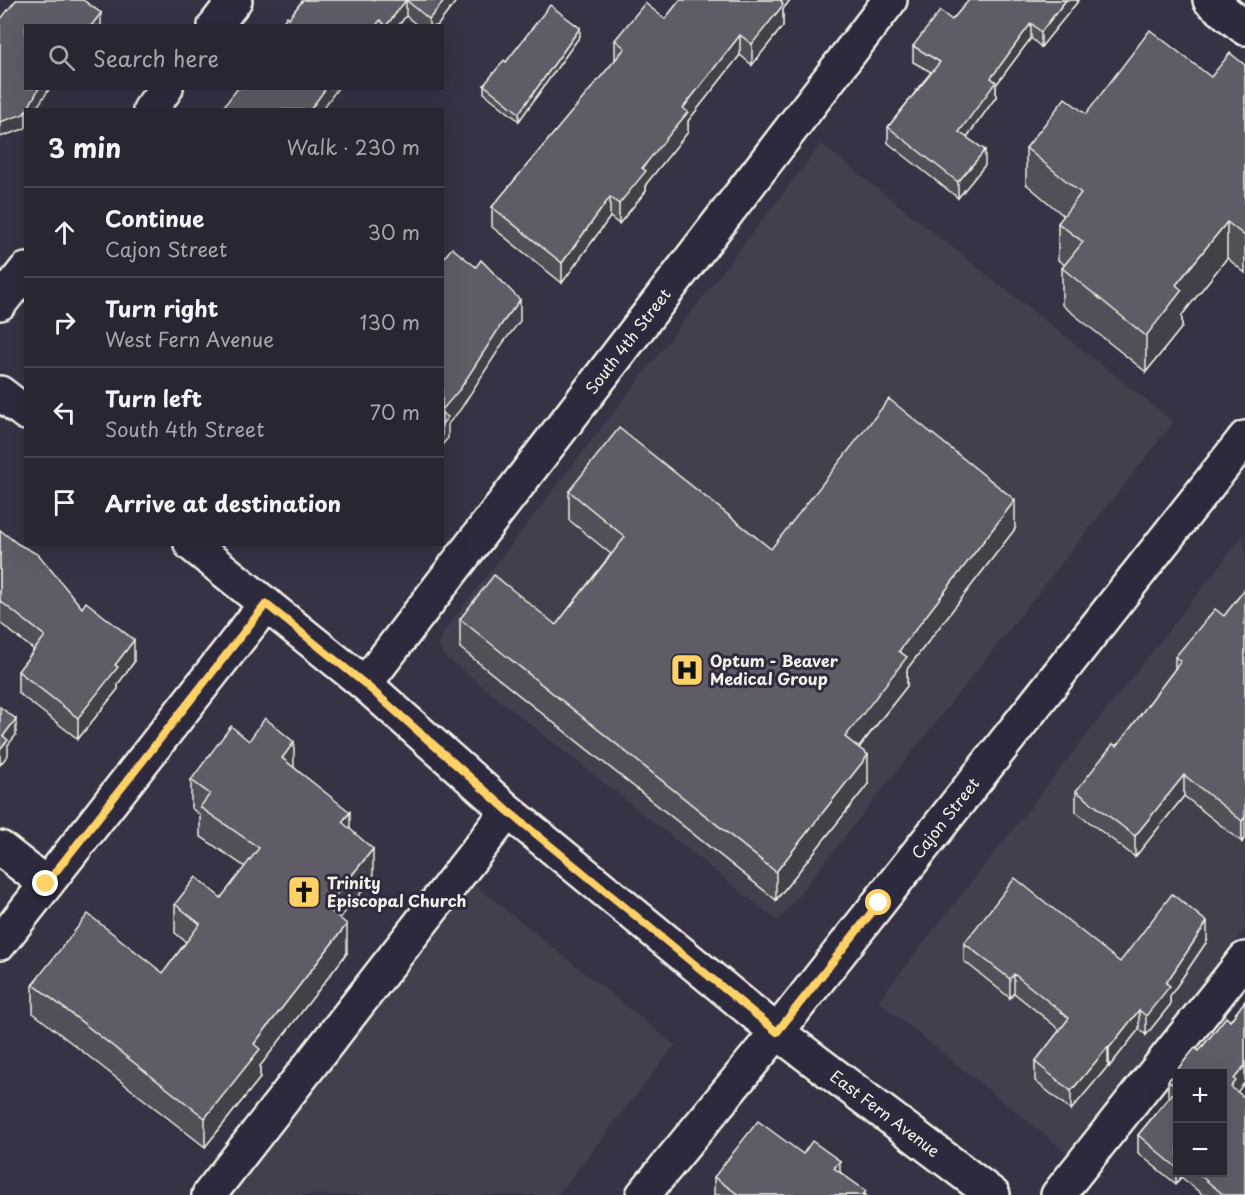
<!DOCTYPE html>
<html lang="en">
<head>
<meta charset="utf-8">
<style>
	body { margin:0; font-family:"Playpen Sans",sans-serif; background:#35323f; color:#f1f3f6 }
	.controls { position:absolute; right:18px; bottom:18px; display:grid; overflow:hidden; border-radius:0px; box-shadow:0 6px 24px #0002 }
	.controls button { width:54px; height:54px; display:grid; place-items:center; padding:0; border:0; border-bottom:2px solid #45434e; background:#292633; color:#f1f3f6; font:30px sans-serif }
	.stop { position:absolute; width:18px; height:18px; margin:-14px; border:4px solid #ffd166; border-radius:50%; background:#fff }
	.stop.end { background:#ffd166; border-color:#fff; box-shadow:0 2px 6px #0008 }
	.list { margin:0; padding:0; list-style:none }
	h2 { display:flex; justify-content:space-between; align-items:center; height:78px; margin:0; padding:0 24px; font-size:26px }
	h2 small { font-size:20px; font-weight:400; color:#a5a5ac }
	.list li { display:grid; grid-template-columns:39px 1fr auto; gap:18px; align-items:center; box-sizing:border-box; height:90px; padding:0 24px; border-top:2px solid #45434e }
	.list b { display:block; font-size:22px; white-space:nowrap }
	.list p { margin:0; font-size:20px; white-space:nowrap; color:#a5a5ac }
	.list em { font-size:20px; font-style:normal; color:#a5a5ac }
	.icon { flex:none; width:33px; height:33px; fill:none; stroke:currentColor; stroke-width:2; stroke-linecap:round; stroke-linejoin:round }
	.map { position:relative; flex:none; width:1245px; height:1195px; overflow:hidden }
	.search { position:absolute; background:#292633; box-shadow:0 6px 24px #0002; left:24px; top:24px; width:420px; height:66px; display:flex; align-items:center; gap:15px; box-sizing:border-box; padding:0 21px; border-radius:0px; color:#a5a5ac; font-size:22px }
	.panel { position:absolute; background:#292633; box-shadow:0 6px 24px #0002; left:24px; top:108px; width:420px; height:438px; border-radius:0px }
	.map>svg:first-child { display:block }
	.built { fill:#433f4e }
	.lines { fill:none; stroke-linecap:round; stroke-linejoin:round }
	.minor-casing { stroke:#f4f1e8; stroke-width:38 }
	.minor { stroke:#2f2a3d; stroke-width:33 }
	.wall { fill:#524f59; stroke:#f4f1e8; stroke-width:1.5; fill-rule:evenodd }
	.shaded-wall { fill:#424048; stroke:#f4f1e8; stroke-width:1.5 }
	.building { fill:#5f5c67; stroke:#f4f1e8; stroke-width:1.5 }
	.route { stroke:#ffd166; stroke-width:8 }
	.labels { text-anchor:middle; stroke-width:6; stroke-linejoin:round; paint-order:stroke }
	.street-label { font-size:16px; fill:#f4f1e8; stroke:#2f2a3d }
	.poi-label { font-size:16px; font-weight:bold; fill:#f4f1e8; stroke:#2f2a3d; text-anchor:start }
</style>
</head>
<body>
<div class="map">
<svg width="1245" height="1195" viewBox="0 0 1245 1195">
	<rect width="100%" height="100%" fill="#373244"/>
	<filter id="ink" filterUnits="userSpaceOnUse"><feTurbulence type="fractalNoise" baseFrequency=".0167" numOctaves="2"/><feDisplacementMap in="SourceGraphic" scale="12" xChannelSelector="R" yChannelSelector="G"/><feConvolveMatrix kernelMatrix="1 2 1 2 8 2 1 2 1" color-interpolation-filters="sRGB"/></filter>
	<g filter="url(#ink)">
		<!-- built -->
		<g class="built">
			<polygon points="821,144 1174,422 778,921 444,656 440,648 442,634"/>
			<polygon points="1245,533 1245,929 1067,1153 878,1001"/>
			<polygon points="475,885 675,1045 558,1195 228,1195"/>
		</g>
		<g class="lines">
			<!-- minor casing -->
			<g class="minor-casing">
				<g id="minor">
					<polyline points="1210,0 1245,28"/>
					<polyline points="215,26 235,0"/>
					<polyline points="150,110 166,88"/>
					<polyline points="0,303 26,270"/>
					<polyline points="0,393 26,413"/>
					<path id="s1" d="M 191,544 L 365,684 L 508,811 L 777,1032 L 993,1195"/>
					<path id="s2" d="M 365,684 L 890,0"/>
					<polyline points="0,848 46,884"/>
					<polyline points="0,943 266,604"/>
					<polyline points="209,1195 508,811"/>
					<path id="s3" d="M 643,1195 L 777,1032 L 1245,438"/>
					<polyline points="1058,1195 1245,959"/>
				</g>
			</g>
			<!-- minor -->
			<use href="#minor" class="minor"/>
		</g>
		<!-- wall -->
		<g class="wall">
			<polygon points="303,0 457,0 437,26 418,26 406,16 398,26 280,26 289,18"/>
			<polygon points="680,0 790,0 783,9 783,26 752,65 740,55 688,121 688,132 646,184 646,191 619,224 610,217 562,283 492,227 492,207 615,61 615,40 665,19"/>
			<polygon points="969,0 1079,0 1041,47 1031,38 996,85 996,97 967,137 985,165 958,198 888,143 888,127 931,72 913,62 913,46 952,20"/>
			<polygon points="580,36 519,121 484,93 484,85"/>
			<polygon points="1245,65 1245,273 1227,258 1182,315 1182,327 1146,372 1062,305 1062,268 1065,265 1058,260 1058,223 1064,216 1026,184 1026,148 1086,114 1211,77"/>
			<polygon points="569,491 771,549 1015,529 907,669 907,686 859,748 868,784 776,900 460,648 460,619 556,625 611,554 569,520"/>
			<polygon points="0,530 82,608 134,662 118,684 118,689 78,739 18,693 18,671 34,650 0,623"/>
			<polygon points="1245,589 1242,842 1184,796 1135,857 1076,812 1076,791 1117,746 1175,669 1175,657 1224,616"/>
			<polygon points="249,741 294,767 350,829 373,878 340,918 347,953 260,1066 260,1078 205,1147 33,1013 33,984 163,973 186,942 175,933 175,904 221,898 245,867 200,836 200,815 191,808 191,780"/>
			<polygon points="1207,941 1170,996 1170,1005 1146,1035 1139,1029 1109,1067 1108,1066 1071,1110 1035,1081 1035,1062 1060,1030 1014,993 1010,998 964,961 964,943 1120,962"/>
			<path d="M 1245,1001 L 1245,1082 L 1237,1092 L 1245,1098 L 1245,1195 L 1203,1195 L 1181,1177 L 1176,1184 L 1138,1153 L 1138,1135 L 1168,1098 L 1168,1081 L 1195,1048 L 1199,1051 L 1226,1017 L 1230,1021 ZM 1178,1074 L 1222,1074 L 1222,1173 L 1178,1173 Z"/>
			<polygon points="803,1154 840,1172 866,1195 714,1195 714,1177"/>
		</g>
		<!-- shaded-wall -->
		<g class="shaded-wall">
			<polygon points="406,0 406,16 398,26 386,26"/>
			<polygon points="445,0 457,0 437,26 429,26 429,19"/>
			<polygon points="779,0 790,0 783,9 783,26 752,65 752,44"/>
			<polygon points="1066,0 1079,0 1041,47 1041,32"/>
			<polygon points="101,13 101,26 91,26"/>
			<polygon points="1031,23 1031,38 996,85 996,97 959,148 959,132 991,78"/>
			<polygon points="580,28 580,36 519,121 519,113"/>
			<polygon points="740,35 740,55 688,121 688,132 646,184 646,191 619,224 619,204 683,108"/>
			<polygon points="39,88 50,88 35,110 27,110"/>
			<polygon points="326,88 338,88 322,110 310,110"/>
			<polygon points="26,111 26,127 24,129 0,137 0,122"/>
			<polygon points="985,150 985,165 958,198 958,182"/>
			<polygon points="610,197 610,217 562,283 562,263"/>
			<polygon points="1227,222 1227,258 1182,315 1182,327 1146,372 1146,336 1176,285"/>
			<polygon points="520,300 520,321 503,343 460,410 448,424 448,438 442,445 442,410 503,322"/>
			<polygon points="1015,500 1015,529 907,669 907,686 845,765 845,737 899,651"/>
			<polygon points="134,640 134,662 118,684 118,689 78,739 78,718 115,665"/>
			<polygon points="16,719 16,735 8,745 8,755 0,765 0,749 3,736"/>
			<polygon points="294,742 294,771 282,758"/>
			<polygon points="868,755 868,784 776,900 776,872"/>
			<polygon points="1184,775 1184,796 1135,857 1135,836"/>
			<polygon points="350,812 350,841 342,822"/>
			<polygon points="1245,817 1245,838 1242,842 1242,821"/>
			<polygon points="373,849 373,878 326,935 326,907"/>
			<polygon points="1207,922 1207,941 1170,996 1170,1005 1146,1035 1146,1016 1166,983"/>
			<polygon points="347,924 347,953 260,1066 260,1078 205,1147 205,1118 254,1044"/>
			<polygon points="1014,974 1014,993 1010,998 1010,979"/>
			<polygon points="1139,1010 1139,1029 1109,1067 1109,1048"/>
			<polygon points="1108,1047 1108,1066 1071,1110 1071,1091"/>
			<polygon points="1245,1065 1245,1082 1236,1094 1231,1087 1234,1079"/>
			<polygon points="840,1161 840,1188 834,1168"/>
			<polygon points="1178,1165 1178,1173 1181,1173 1181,1177 1176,1184 1176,1167"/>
		</g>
		<!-- building -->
		<g class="building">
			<polygon points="16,0 83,0 101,13 91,26 26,26 26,88 39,88 27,110 26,110 24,114 0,122 0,20"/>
			<polygon points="303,0 445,0 429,19 406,0 386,26 380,20 376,26 280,26 287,16 289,18"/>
			<polygon points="680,0 781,0 783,5 752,44 740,35 683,108 688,112 642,168 646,171 619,204 610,197 562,263 492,207 625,48 615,40 645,3 665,19"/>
			<polygon points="969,0 1066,0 1041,32 1031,23 991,78 996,82 959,132 985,150 958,182 888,127 940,62 913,46 940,11 952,20"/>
			<polygon points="550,5 580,28 519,113 484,85 504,60 506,62"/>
			<polygon points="1150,30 1211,77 1230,53 1245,65 1245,236 1227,222 1176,285 1182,290 1146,336 1062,268 1083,242 1058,223 1081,193 1026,148 1065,98 1086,114"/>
			<polygon points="238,88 326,88 310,110 221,110"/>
			<polygon points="452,248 476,267 481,260 520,300 503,322 460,389 442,410 442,260"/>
			<polygon points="889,399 1015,500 899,651 907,657 845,737 868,755 776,872 460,619 494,575 556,625 625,537 569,491 619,428 771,549"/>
			<polygon points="442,413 448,417 442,424"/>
			<polygon points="0,530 18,544 39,555 82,608 86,602 134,640 115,665 118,667 78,718 18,671 45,636 0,601"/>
			<polygon points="1245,589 1245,817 1242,821 1184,775 1135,836 1076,791 1113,744 1117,746 1181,661 1175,657 1215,609 1224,616"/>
			<polygon points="0,707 16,719 3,736 8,740 0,749"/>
			<polygon points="265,718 294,742 282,758 350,812 342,822 373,849 326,907 347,924 254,1044 260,1049 205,1118 33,984 88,914 163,973 200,924 175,904 196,877 221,898 259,848 200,807 210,794 191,780 231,726 249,741"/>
			<polygon points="1015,878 1120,962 1172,894 1207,922 1166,983 1170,986 1146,1016 1139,1010 1109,1048 1108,1047 1071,1091 1035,1062 1069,1018 1014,974 1010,979 964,943"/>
			<polygon points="1245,1001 1245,1065 1234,1079 1236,1081 1231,1087 1245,1098 1245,1195 1224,1195 1197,1173 1222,1173 1222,1074 1178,1074 1178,1165 1176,1167 1138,1135 1177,1088 1168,1081 1195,1048 1199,1051 1226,1017 1230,1021"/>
			<polygon points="758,1121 803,1154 812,1141 840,1161 834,1168 866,1191 863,1195 739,1195 714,1177"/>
		</g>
	</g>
	<g class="lines" filter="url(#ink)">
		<!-- route -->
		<polyline class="route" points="46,884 266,604 365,684 508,811 777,1032 879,903"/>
	</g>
	<!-- icons -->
	<defs>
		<g id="hospital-square" transform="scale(1.725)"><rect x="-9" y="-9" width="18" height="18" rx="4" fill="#ffd166" stroke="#2f2a3d"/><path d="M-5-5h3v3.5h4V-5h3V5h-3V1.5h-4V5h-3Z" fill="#111"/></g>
		<g id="church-square" transform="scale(1.725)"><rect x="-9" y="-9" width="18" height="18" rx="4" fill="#ffd166" stroke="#2f2a3d"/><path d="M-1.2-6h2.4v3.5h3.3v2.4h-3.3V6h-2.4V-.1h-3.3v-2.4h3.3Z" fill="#111"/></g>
	</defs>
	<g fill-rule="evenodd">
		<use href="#hospital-square" x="687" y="670"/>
		<use href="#church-square" x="304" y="892"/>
	</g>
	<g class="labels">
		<!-- street labels -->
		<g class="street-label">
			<text dy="6" stroke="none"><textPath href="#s2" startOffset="432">South 4th Street</textPath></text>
			<text dy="6" stroke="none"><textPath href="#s3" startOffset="483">Cajon Street</textPath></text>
			<text dy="6" stroke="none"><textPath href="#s1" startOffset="898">East Fern Avenue</textPath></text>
		</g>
		<!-- poi labels -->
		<g class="poi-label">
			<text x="710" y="667">Optum - Beaver<tspan x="710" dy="18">Medical Group</tspan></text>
			<text x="327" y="889">Trinity<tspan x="327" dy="18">Episcopal Church</tspan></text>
		</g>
	</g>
</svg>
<div class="controls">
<button>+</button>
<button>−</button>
</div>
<div class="stop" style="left:879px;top:903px"></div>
<div class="stop end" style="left:46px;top:884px"></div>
<div class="search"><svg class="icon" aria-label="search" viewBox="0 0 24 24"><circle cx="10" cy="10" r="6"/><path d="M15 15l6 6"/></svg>Search here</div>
<section class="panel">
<h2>3 min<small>Walk · 230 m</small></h2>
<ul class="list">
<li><svg class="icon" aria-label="ahead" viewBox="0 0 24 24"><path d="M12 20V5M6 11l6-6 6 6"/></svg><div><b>Continue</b><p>Cajon Street</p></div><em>30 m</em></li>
<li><svg class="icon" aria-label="right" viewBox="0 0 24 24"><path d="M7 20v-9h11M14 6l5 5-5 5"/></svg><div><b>Turn right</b><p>West Fern Avenue</p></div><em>130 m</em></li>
<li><svg class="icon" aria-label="left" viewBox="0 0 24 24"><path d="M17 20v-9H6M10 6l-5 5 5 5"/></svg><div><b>Turn left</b><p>South 4th Street</p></div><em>70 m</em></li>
<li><svg class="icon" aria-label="arrive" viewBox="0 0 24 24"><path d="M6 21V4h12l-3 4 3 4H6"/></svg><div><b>Arrive at destination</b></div></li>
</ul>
</section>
</div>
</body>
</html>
